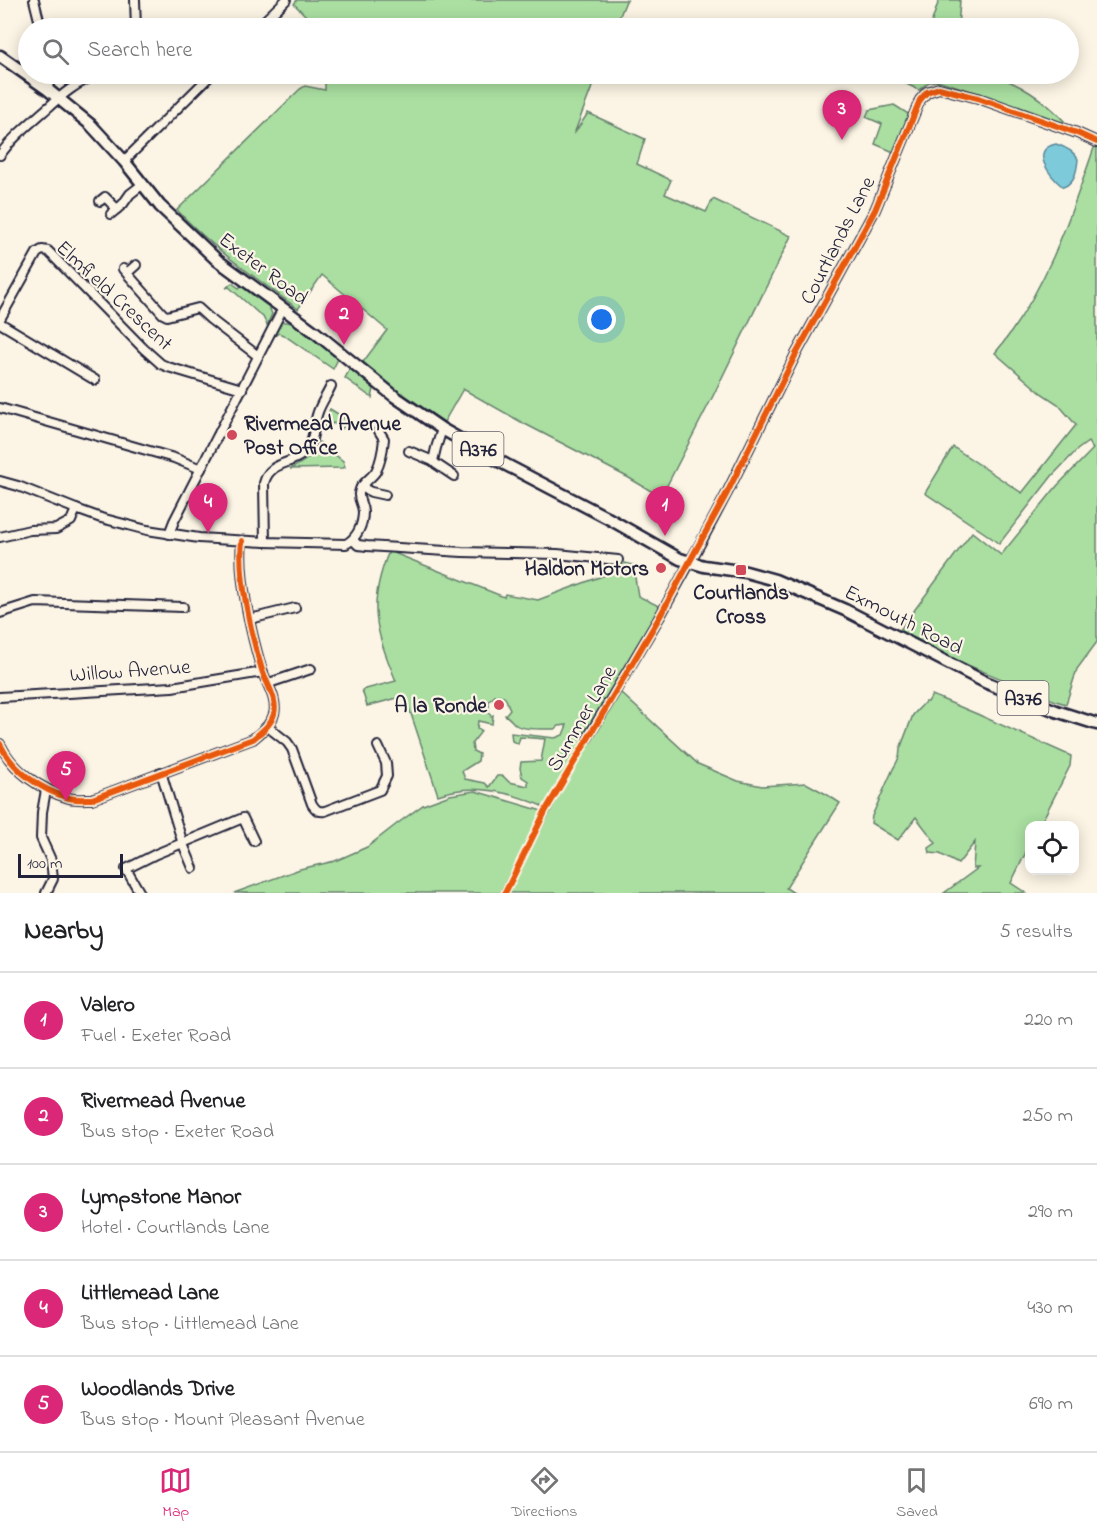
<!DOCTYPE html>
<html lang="en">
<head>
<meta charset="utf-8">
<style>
	body { margin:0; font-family:"Indie Flower",sans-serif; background:#f6f6f6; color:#202124 }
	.controls { position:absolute; right:18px; bottom:18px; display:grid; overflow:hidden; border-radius:12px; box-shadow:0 3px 15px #0003 }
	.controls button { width:54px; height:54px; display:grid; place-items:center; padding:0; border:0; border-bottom:2px solid #e0e0e0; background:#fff; color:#202124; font:30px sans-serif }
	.scale { position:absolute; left:18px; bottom:15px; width:105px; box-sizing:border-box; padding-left:6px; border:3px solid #22223b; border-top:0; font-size:16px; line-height:21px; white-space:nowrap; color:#22223b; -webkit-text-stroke:4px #fcf5e5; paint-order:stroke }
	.you { position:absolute; left:602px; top:320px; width:21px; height:21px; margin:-15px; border:4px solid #fff; border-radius:50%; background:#1a73e8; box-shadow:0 0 0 9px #1a73e833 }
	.badge { display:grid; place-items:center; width:39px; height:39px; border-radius:50%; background:#db2777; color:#fff; font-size:20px; font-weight:700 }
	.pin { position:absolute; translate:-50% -50px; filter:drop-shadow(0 2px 3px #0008) }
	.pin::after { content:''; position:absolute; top:32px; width:21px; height:18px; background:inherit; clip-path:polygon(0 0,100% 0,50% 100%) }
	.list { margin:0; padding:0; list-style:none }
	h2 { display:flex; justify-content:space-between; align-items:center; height:78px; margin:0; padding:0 24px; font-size:26px }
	h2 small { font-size:20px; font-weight:400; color:#757577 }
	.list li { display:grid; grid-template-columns:39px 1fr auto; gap:18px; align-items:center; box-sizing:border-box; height:96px; padding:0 24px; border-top:2px solid #e0e0e0 }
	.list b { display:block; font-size:22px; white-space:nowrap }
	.list p { margin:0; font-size:20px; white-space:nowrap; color:#757577 }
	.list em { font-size:20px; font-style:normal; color:#757577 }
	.icon { flex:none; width:33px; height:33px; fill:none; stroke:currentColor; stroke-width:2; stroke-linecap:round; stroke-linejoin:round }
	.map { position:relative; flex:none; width:1097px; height:893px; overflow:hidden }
	.search { position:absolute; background:#fff; box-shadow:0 3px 15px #0003; left:18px; right:18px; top:18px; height:66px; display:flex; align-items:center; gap:15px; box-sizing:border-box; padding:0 21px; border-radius:33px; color:#757577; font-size:22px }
	.sheet { height:558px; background:#fff }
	nav { display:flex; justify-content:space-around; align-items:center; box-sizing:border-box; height:84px; border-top:2px solid #e0e0e0; background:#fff; font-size:16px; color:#757577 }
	nav a { display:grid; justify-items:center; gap:3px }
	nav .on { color:#db2777 }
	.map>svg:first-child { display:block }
	.green { fill:#aadfa1; stroke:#66806e; stroke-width:1.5; fill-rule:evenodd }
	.water { fill:#7dcbda; stroke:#59879a; stroke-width:1.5 }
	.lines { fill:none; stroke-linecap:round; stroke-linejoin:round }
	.minor-casing { stroke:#22223b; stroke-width:12 }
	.highway-casing { stroke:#22223b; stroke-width:15 }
	.minor { stroke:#fcf5e5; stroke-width:8 }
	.highway { stroke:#fcf5e5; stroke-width:10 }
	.cycleway-casing { stroke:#fcf5e5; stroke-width:10 }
	.cycleway { stroke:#e8590c; stroke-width:6 }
	.poi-dot { fill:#d1495b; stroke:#fcf5e5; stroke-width:2 }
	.labels { text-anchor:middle; stroke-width:4.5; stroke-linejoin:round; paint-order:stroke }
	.shield { fill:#fcf5e5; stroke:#63616e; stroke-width:1.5 }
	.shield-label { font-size:20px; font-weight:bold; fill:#22223b }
	.street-label { font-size:21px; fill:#22223b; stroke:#fcf5e5 }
	.poi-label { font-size:21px; font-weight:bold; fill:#22223b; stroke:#fcf5e5; text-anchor:end }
</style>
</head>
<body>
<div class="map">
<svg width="1097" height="893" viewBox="0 0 1097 893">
	<rect width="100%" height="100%" fill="#fcf5e5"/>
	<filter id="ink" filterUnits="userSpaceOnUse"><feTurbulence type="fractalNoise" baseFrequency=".0167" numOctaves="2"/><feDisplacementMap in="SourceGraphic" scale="12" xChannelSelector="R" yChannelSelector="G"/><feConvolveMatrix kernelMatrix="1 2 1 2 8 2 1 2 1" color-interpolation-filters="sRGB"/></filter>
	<g filter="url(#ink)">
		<!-- green -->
		<g class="green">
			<polygon points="297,0 628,0 626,1 615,28 315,28 313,23 294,4"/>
			<polygon points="939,0 960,0 958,28 941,28 941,27 931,24"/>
			<path d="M 325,74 L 597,74 L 574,134 L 588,113 L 645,139 L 637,164 L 671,180 L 665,194 L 706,212 L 713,199 L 791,236 L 713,396 L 661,497 L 629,478 L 523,423 L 463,389 L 444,422 L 401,393 L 363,362 L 387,330 L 322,275 L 298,309 C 256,278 212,248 177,210 L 300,89 L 305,86 L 325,90 Z"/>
			<path d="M 903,74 L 989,74 C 1018,82 1045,100 1065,122 L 1058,124 L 1034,116 L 971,91 L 940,81 L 929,82 L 919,90 L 894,78 Z"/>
			<polygon points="894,105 910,115 896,153 875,144 882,124 866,117 869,110"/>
			<path d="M 1095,145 L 1097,146 L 1097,642 L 1077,669 L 1066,704 L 1056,701 C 1003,679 949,660 899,631 L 972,532 L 1001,555 L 1057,486 L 1093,449 L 1088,442 L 1077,450 L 1052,476 L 999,544 L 989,536 L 925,493 L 953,447 L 1022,493 L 1076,425 L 1058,404 L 1041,393 L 995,353 C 1045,293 1070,218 1095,145 Z"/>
			<polygon points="232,283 239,288 241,286 269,307 272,314 267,325 263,317 258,313 229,287 226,288"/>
			<polygon points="281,322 288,322 294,324 338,359 333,369 285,336 279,333 272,338"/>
			<polygon points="350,369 374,389 372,398 345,378"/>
			<polygon points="330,409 348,420 342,429 333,423 327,429 323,426"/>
			<path d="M 319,442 L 343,461 L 345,467 L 343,468 L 290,469 C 303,463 313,456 319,442 Z"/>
			<path d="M 389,551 L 504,597 L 505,594 L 538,600 L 610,573 L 621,562 L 633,565 L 638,596 L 661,607 L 637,650 L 544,807 C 511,792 474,782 438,795 L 405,696 L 367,706 L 362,690 L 396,681 C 375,630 367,604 389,551 ZM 499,695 C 508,697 506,702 510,709 L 505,715 C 510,718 512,722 516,725 C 522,730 546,729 555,729 L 559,726 L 567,725 L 563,735 L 555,738 L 511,733 L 512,741 L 518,744 L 520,737 L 545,739 L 541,761 L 521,762 L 520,768 L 522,777 L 528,781 L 528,786 L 509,782 L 503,776 L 497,776 L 489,787 L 485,783 L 465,779 L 462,771 L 478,761 L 479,754 L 473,751 L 472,743 L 480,733 L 481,730 L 477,729 L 478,721 L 492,724 L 493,715 L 491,716 L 487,710 L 489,709 L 489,701 L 495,696 Z"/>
			<polygon points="620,692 698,764 738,781 762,786 806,783 826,794 840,803 786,888 794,893 508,893 568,778"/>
			<path d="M 932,695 L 977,714 L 1071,756 L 1070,766 L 1040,825 L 1030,826 L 1029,846 L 1011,883 L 1026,893 L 944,893 L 978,868 L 973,868 L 975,842 L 958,864 L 940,854 L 930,853 L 929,848 L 936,843 L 916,817 L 898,840 L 871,823 L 872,816 L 893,769 C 897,763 900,757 900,749 L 913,715 L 925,702 L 928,702 Z"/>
			<polygon points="475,791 542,811 500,893 234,893 300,869 335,861 367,847 398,823 423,805 450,795"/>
		</g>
		<!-- water -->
		<path class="water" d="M 1056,144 C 1065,147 1074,151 1078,159 C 1077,170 1075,183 1063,187 C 1051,177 1028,150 1056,144 Z"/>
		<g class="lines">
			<!-- minor casing -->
			<g class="minor-casing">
				<g id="minor">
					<polyline points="34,0 41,28"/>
					<polyline points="135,0 136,28"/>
					<polyline points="257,28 286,0"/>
					<polyline points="47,89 50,81 50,74"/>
					<path d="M 0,155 C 12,138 28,125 44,111 C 62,95 75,83 99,74"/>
					<polyline points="124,161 212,74"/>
					<polyline points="100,201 105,197 117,209"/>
					<polyline points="111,214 123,204 130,194 143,184"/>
					<polyline points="123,269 163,314 167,316 198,308 210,319 258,356"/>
					<polyline points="127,273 136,265"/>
					<polyline points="0,319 37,253 42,250 48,251 143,348 161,364 168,367 242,389"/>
					<polyline points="0,323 95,380"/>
					<polyline points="0,408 174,458 201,469"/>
					<polyline points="442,429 436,448 433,461 436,464 454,476"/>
					<polyline points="409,451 433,461"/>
					<polyline points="0,481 18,486 76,509"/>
					<polyline points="361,487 371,492 385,495"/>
					<polyline points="169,534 174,521 283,308"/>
					<path d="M 0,537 L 30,530 L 56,529 L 71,521 L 76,509 L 101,518 L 147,530 L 199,538 L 265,542 L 346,544 C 357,538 363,525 363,512 C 363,505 358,500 359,493 C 360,484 372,478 376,471 C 381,462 383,449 384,439 L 379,431"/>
					<polyline points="353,540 358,545 367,546 462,552 557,554 618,560"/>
					<path d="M 265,542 L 264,483 C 270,461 289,466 304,453 C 315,443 313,425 318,412 C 321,403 327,395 331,386"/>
					<polyline points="0,613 35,602 183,607"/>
					<polyline points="250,619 295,608"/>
					<polyline points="269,683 311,669"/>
					<polyline points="0,697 172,687 263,672"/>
					<path d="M 268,727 L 287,742 L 292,749 L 312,804 C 316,810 318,812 325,811 L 380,790 L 387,776 L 386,763 L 378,746"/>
					<polyline points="587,739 659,618 701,542 727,493 795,356 875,210 920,100 927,92 939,88 978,98 1077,133 1097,142"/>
					<path d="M 0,744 C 13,771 41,790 69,798 C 76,800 85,799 92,799 L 253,739 C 261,732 271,725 274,714 C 278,699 266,683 262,670 C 251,634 238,577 242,541"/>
					<polyline points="161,772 183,844 193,868"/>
					<polyline points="46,893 53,879 51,860 41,838 42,812 46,790"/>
					<polyline points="140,893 126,869 156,854 243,818 254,841"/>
				</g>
			</g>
			<!-- highway casing -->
			<g class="highway-casing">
				<polyline id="highway" points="0,56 47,89 91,125 124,161 160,206 217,260 315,332 394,396 442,429 495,459 606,517 680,559 704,566 746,572 775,580 845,610 985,682 1056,711 1097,724"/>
			</g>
			<!-- minor -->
			<use href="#minor" class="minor"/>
			<!-- highway -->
			<use href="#highway" class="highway"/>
			<!-- cycleway casing -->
			<g class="cycleway-casing">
				<g id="cycleway">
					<path d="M 0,744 C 13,771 41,790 69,798 C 76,800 85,799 92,799 L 253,739 C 261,732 271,725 274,714 C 278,699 266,683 262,670 C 251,634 238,577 242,541"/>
					<polyline points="505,893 546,810 659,618 727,493 795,356 875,210 920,100 927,92 939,88 978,98 1077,133 1097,142"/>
				</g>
			</g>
			<!-- cycleway -->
			<use href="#cycleway" class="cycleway"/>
		</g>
	</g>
	<!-- markers -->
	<g class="poi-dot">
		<circle cx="232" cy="435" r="6"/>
		<circle cx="661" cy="568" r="6"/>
		<rect x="735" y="564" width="12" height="12" rx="3"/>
		<circle cx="499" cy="705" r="6"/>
	</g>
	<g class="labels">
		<!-- shield labels -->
		<g class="shield">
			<rect x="452.5" y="432" width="51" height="34" rx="4.5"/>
			<rect x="997.5" y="681" width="51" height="34" rx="4.5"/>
		</g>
		<g class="shield-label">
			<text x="478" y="456">A376</text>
			<text x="1023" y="705">A376</text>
		</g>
		<!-- street labels -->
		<g class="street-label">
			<text transform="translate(837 240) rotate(-63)" y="7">Courtlands Lane</text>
			<text transform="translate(264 268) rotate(37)" y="7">Exeter Road</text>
			<text transform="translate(115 295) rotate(43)" y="7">Elmfield Crescent</text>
			<text transform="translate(904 619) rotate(27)" y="7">Exmouth Road</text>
			<text transform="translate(130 670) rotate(-4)" y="7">Willow Avenue</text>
			<text transform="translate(581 718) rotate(-60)" y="7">Summer Lane</text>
		</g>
		<!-- poi labels -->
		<g class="poi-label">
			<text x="244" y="430" text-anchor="start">Rivermead Avenue<tspan x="244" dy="24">Post Office</tspan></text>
			<text x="649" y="575">Haldon Motors</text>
			<text x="741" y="599" text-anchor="middle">Courtlands<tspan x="741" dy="24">Cross</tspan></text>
			<text x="487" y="712">A la Ronde</text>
		</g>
	</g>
</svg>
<div class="controls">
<button><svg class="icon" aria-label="locate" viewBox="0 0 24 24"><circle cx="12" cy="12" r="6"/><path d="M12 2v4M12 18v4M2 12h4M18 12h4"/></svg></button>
</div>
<div class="scale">100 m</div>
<div class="you"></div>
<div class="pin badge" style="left:665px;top:536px">1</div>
<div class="pin badge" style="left:344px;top:345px">2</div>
<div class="pin badge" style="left:842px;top:140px">3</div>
<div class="pin badge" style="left:208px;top:533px">4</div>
<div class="pin badge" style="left:66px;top:801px">5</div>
<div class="search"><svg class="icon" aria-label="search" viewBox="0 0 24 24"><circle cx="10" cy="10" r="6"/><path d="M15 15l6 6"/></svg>Search here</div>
</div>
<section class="sheet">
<h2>Nearby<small>5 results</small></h2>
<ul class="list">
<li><span class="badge">1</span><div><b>Valero</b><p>Fuel · Exeter Road</p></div><em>220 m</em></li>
<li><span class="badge">2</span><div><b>Rivermead Avenue</b><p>Bus stop · Exeter Road</p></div><em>250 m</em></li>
<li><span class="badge">3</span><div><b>Lympstone Manor</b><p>Hotel · Courtlands Lane</p></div><em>290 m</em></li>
<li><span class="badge">4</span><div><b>Littlemead Lane</b><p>Bus stop · Littlemead Lane</p></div><em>430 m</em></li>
<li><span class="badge">5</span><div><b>Woodlands Drive</b><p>Bus stop · Mount Pleasant Avenue</p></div><em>690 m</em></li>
</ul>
</section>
<nav>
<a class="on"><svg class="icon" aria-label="map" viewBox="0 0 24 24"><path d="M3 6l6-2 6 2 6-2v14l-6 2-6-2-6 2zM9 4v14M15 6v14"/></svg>Map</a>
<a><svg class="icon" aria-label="directions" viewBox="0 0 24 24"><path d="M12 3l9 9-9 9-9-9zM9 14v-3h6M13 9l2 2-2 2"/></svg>Directions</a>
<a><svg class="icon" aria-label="saved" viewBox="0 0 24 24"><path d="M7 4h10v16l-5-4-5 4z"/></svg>Saved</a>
</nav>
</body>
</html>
